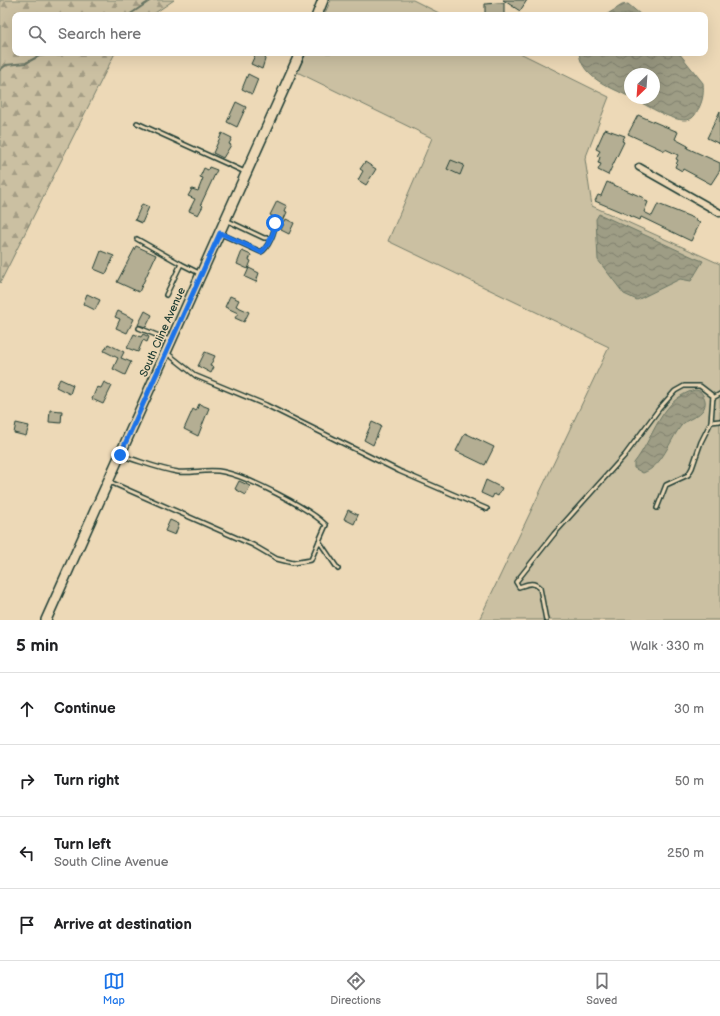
<!DOCTYPE html>
<html lang="en">
<head>
<meta charset="utf-8">
<style>
	body { margin:0; font-family:"Balsamiq Sans",sans-serif; background:#f6f6f6; color:#202124 }
	.compass { position:absolute; left:624px; top:68px; width:36px; height:36px; border-radius:50%; background:#fff; box-shadow:0 4px 16px #0002; rotate:205deg }
	.stop { position:absolute; width:12px; height:12px; margin:-9px; border:3px solid #1a73e8; border-radius:50%; background:#fff }
	.stop.end { background:#1a73e8; border-color:#fff; box-shadow:0 1px 4px #0008 }
	.list { margin:0; padding:0; list-style:none }
	h2 { display:flex; justify-content:space-between; align-items:center; height:52px; margin:0; padding:0 16px; font-size:17px }
	h2 small { font-size:13px; font-weight:400; color:#757577 }
	.list li { display:grid; grid-template-columns:26px 1fr auto; gap:12px; align-items:center; box-sizing:border-box; height:72px; padding:0 16px; border-top:1px solid #e0e0e0 }
	.list b { display:block; font-size:15px; white-space:nowrap }
	.list p { margin:0; font-size:13px; white-space:nowrap; color:#757577 }
	.list em { font-size:13px; font-style:normal; color:#757577 }
	.icon { flex:none; width:22px; height:22px; fill:none; stroke:currentColor; stroke-width:2; stroke-linecap:round; stroke-linejoin:round }
	.map { position:relative; flex:none; width:720px; height:620px; overflow:hidden }
	.search { position:absolute; background:#fff; box-shadow:0 4px 16px #0002; left:12px; right:12px; top:12px; height:44px; display:flex; align-items:center; gap:10px; box-sizing:border-box; padding:0 14px; border-radius:8px; color:#757577; font-size:15px }
	.sheet { height:340px; background:#fff }
	nav { display:flex; justify-content:space-around; align-items:center; box-sizing:border-box; height:56px; border-top:1px solid #e0e0e0; background:#fff; font-size:11px; color:#757577 }
	nav a { display:grid; justify-items:center; gap:2px }
	nav .on { color:#1a73e8 }
	.map>svg:first-child { display:block }
	.green { fill:#cbc0a2; stroke:#757e6b }
	.forest { fill:url(#forest-firs); stroke:#757e6b }
	.water { fill:url(#water-waves); stroke:#6b7765 }
	.lines { fill:none; stroke-linecap:round; stroke-linejoin:round }
	.stream { stroke:#6b7765; stroke-width:2 }
	.building { fill:#b4ae93; stroke:#1f3d34 }
	.lane-casing { stroke:#1f3d34; stroke-width:6 }
	.street-casing { stroke:#1f3d34; stroke-width:9 }
	.secondary-casing { stroke:#1f3d34; stroke-width:12 }
	.lane { stroke:#edd9b7; stroke-width:3 }
	.street { stroke:#edd9b7; stroke-width:6 }
	.secondary { stroke:#edd9b7; stroke-width:9 }
	.route { stroke:#1a73e8; stroke-width:5 }
	.labels { text-anchor:middle; stroke-width:3; stroke-linejoin:round; paint-order:stroke }
	.street-label { font-size:11px; fill:#1f3d34; stroke:#edd9b7 }
</style>
</head>
<body>
<div class="map">
<svg width="720" height="620" viewBox="0 0 720 620">
	<defs>
		<pattern id="forest-firs" width="22" height="20" patternUnits="userSpaceOnUse"><rect width="22" height="20" fill="#cbc0a2"/><path d="M5 1l3.5 6h-7zM16 11l3.5 6h-7z" fill="#a49d85"/></pattern>
		<pattern id="water-waves" width="16" height="10" patternUnits="userSpaceOnUse"><rect width="16" height="10" fill="#9e9d85"/><path d="M0 5q4-4 8 0t8 0" fill="none" stroke="#80816e"/></pattern>
	</defs>
	<rect width="100%" height="100%" fill="#edd9b7"/>
	<filter id="ink" filterUnits="userSpaceOnUse"><feTurbulence type="fractalNoise" baseFrequency=".025" numOctaves="2"/><feDisplacementMap in="SourceGraphic" scale="8" xChannelSelector="R" yChannelSelector="G"/><feConvolveMatrix kernelMatrix="1 2 1 2 8 2 1 2 1" color-interpolation-filters="sRGB"/></filter>
	<g filter="url(#ink)">
		<!-- green -->
		<g class="green">
			<polygon points="331,0 413,0 443,15 324,15"/>
			<polygon points="306,53 520,53 609,97 585,159 592,206 720,264 720,620 479,620 609,347 388,241 432,138 297,72"/>
		</g>
		<!-- forest -->
		<polygon class="forest" points="0,0 174,0 152,15 15,15 15,53 115,53 0,283"/>
		<!-- water -->
		<g class="water">
			<polygon points="628,4 641,15 606,15 622,5"/>
			<path d="M 579,53 L 679,53 L 703,83 C 704,92 703,100 699,108 C 697,111 695,116 692,118 C 680,127 645,104 632,98 L 654,98 L 654,74 L 630,74 L 630,97 C 610,87 582,78 579,53 Z"/>
			<polygon points="599,214 695,258 703,261 691,281 680,279 637,300 624,294 598,260 596,219"/>
			<path d="M 695,390 L 700,391 C 704,396 707,401 704,408 C 700,417 687,418 681,426 C 669,441 663,466 643,473 L 634,468 L 634,463 C 654,438 661,398 695,390 Z"/>
		</g>
		<g class="lines">
			<!-- stream -->
			<g class="stream">
				<polyline points="129,15 151,0"/>
				<polyline points="0,70 6,65 26,63 39,56 57,53"/>
			</g>
		</g>
		<!-- building -->
		<g class="building">
			<polygon points="503,0 527,0 520,11"/>
			<polygon points="498,3 504,3 504,15 485,15 485,4"/>
			<polygon points="256,53 267,53 262,69 251,64"/>
			<polygon points="248,74 258,79 252,94 242,89"/>
			<polygon points="236,102 246,107 237,127 227,122"/>
			<polygon points="720,111 720,144 707,138"/>
			<polygon points="638,115 678,132 675,139 688,146 687,148 720,163 720,170 711,184 683,169 682,171 675,167 678,160 676,159 678,155 665,149 665,151 628,134"/>
			<polygon points="605,129 625,136 622,141 624,142 608,175 598,170 601,164 598,163 600,157 597,156 600,151 596,149"/>
			<polygon points="222,133 232,138 229,144 231,145 223,158 213,153"/>
			<polygon points="451,160 464,165 460,175 447,169"/>
			<polygon points="365,162 376,169 366,185 358,180 363,171 360,169"/>
			<polygon points="209,167 217,170 201,204 203,206 198,215 189,211 195,199 188,196 192,189 198,191 203,178 200,177 204,168 208,170"/>
			<polygon points="607,182 644,198 643,200 648,202 644,212 652,216 658,204 696,219 695,220 700,223 691,241 641,217 640,220 595,201 598,195 601,196"/>
			<polygon points="277,201 287,206 285,211 287,212 283,221 270,215"/>
			<polygon points="142,204 149,207 142,223 135,220"/>
			<polygon points="286,219 294,223 289,234 281,230"/>
			<polygon points="136,246 156,255 139,292 117,282"/>
			<polygon points="101,251 114,256 106,274 94,269"/>
			<polygon points="242,251 251,255 249,260 251,261 248,269 237,264"/>
			<polygon points="249,268 259,273 256,282 245,277"/>
			<polygon points="87,294 100,300 95,310 83,304"/>
			<polygon points="230,296 239,300 236,306 249,312 244,322 235,318 238,313 225,307"/>
			<polygon points="118,311 134,319 127,333 116,328 120,319 115,317"/>
			<polygon points="145,311 152,315 146,327 138,325"/>
			<polygon points="134,334 141,337 143,334 149,337 147,342 143,340 138,352 127,348"/>
			<polygon points="108,344 124,352 121,358 131,362 125,375 113,369 118,358 104,351"/>
			<polygon points="205,352 215,356 210,366 214,367 211,373 198,366"/>
			<polygon points="60,379 73,385 70,394 56,387"/>
			<polygon points="104,382 112,386 103,404 92,399 97,387 101,388"/>
			<polygon points="199,404 209,408 198,436 184,429 193,409 196,411"/>
			<polygon points="50,410 62,411 61,423 49,422"/>
			<polygon points="372,422 381,426 373,445 364,440"/>
			<polygon points="16,423 29,426 26,436 14,433"/>
			<polygon points="465,433 494,447 485,465 456,451"/>
			<polygon points="486,480 502,488 498,496 494,494 492,498 481,493"/>
			<polygon points="239,481 250,486 246,495 235,489"/>
			<polygon points="348,510 358,515 354,524 344,519"/>
			<polygon points="170,520 179,524 175,535 165,531"/>
		</g>
		<g class="lines">
			<!-- lane casing -->
			<g class="lane-casing">
				<g id="lane">
					<polyline points="137,123 245,172"/>
					<polyline points="226,220 264,238 270,238"/>
					<path d="M 221,234 L 261,252 C 268,248 275,232 275,223"/>
					<polyline points="137,239 181,264"/>
					<polyline points="166,295 181,264 199,273"/>
					<polyline points="139,328 169,340"/>
					<polyline points="167,353 196,376 266,405 399,471 487,509"/>
					<polyline points="713,398 720,394"/>
					<path d="M 122,456 C 140,461 159,469 178,472 C 193,474 208,468 224,472 C 248,477 309,508 326,525 L 319,541 L 338,569"/>
					<polyline points="110,482 253,545 277,559 293,563 311,560 319,541"/>
					<polyline points="657,508 666,485 688,475 692,468 701,442 711,422 720,421"/>
					<path d="M 546,620 L 540,588 C 533,581 528,584 519,587 L 516,582 L 554,534 L 625,455 L 659,409 L 675,391 L 684,386 L 700,386 L 713,396 L 711,422"/>
				</g>
			</g>
			<!-- street casing -->
			<g class="street-casing">
				<polyline id="street" points="639,167 720,213"/>
			</g>
			<!-- secondary casing -->
			<g class="secondary-casing">
				<g id="secondary">
					<polyline points="317,15 323,0"/>
					<polyline points="46,620 300,53"/>
				</g>
			</g>
			<!-- lane -->
			<use href="#lane" class="lane"/>
			<!-- street -->
			<use href="#street" class="street"/>
			<!-- secondary -->
			<use href="#secondary" class="secondary"/>
		</g>
	</g>
	<g class="lines" filter="url(#ink)">
		<!-- route -->
		<path class="route" d="M 120,455 L 220,233 L 261,252 C 268,247 275,232 275,223"/>
	</g>
	<g class="labels">
		<!-- street labels -->
		<g class="street-label">
			<text transform="translate(162 332) rotate(-66)" y="4">South Cline Avenue</text>
		</g>
	</g>
</svg>
<svg class="compass" viewBox="-18 -18 36 36"><path d="M0-13l5 13h-10z" fill="#e53935"/><path d="M0 13l5-13h-10z" fill="#757577"/></svg>
<div class="stop" style="left:275px;top:223px"></div>
<div class="stop end" style="left:120px;top:455px"></div>
<div class="search"><svg class="icon" aria-label="search" viewBox="0 0 24 24"><circle cx="10" cy="10" r="6"/><path d="M15 15l6 6"/></svg>Search here</div>
</div>
<section class="sheet">
<h2>5 min<small>Walk · 330 m</small></h2>
<ul class="list">
<li><svg class="icon" aria-label="ahead" viewBox="0 0 24 24"><path d="M12 20V5M6 11l6-6 6 6"/></svg><div><b>Continue</b></div><em>30 m</em></li>
<li><svg class="icon" aria-label="right" viewBox="0 0 24 24"><path d="M7 20v-9h11M14 6l5 5-5 5"/></svg><div><b>Turn right</b></div><em>50 m</em></li>
<li><svg class="icon" aria-label="left" viewBox="0 0 24 24"><path d="M17 20v-9H6M10 6l-5 5 5 5"/></svg><div><b>Turn left</b><p>South Cline Avenue</p></div><em>250 m</em></li>
<li><svg class="icon" aria-label="arrive" viewBox="0 0 24 24"><path d="M6 21V4h12l-3 4 3 4H6"/></svg><div><b>Arrive at destination</b></div></li>
</ul>
</section>
<nav>
<a class="on"><svg class="icon" aria-label="map" viewBox="0 0 24 24"><path d="M3 6l6-2 6 2 6-2v14l-6 2-6-2-6 2zM9 4v14M15 6v14"/></svg>Map</a>
<a><svg class="icon" aria-label="directions" viewBox="0 0 24 24"><path d="M12 3l9 9-9 9-9-9zM9 14v-3h6M13 9l2 2-2 2"/></svg>Directions</a>
<a><svg class="icon" aria-label="saved" viewBox="0 0 24 24"><path d="M7 4h10v16l-5-4-5 4z"/></svg>Saved</a>
</nav>
</body>
</html>
